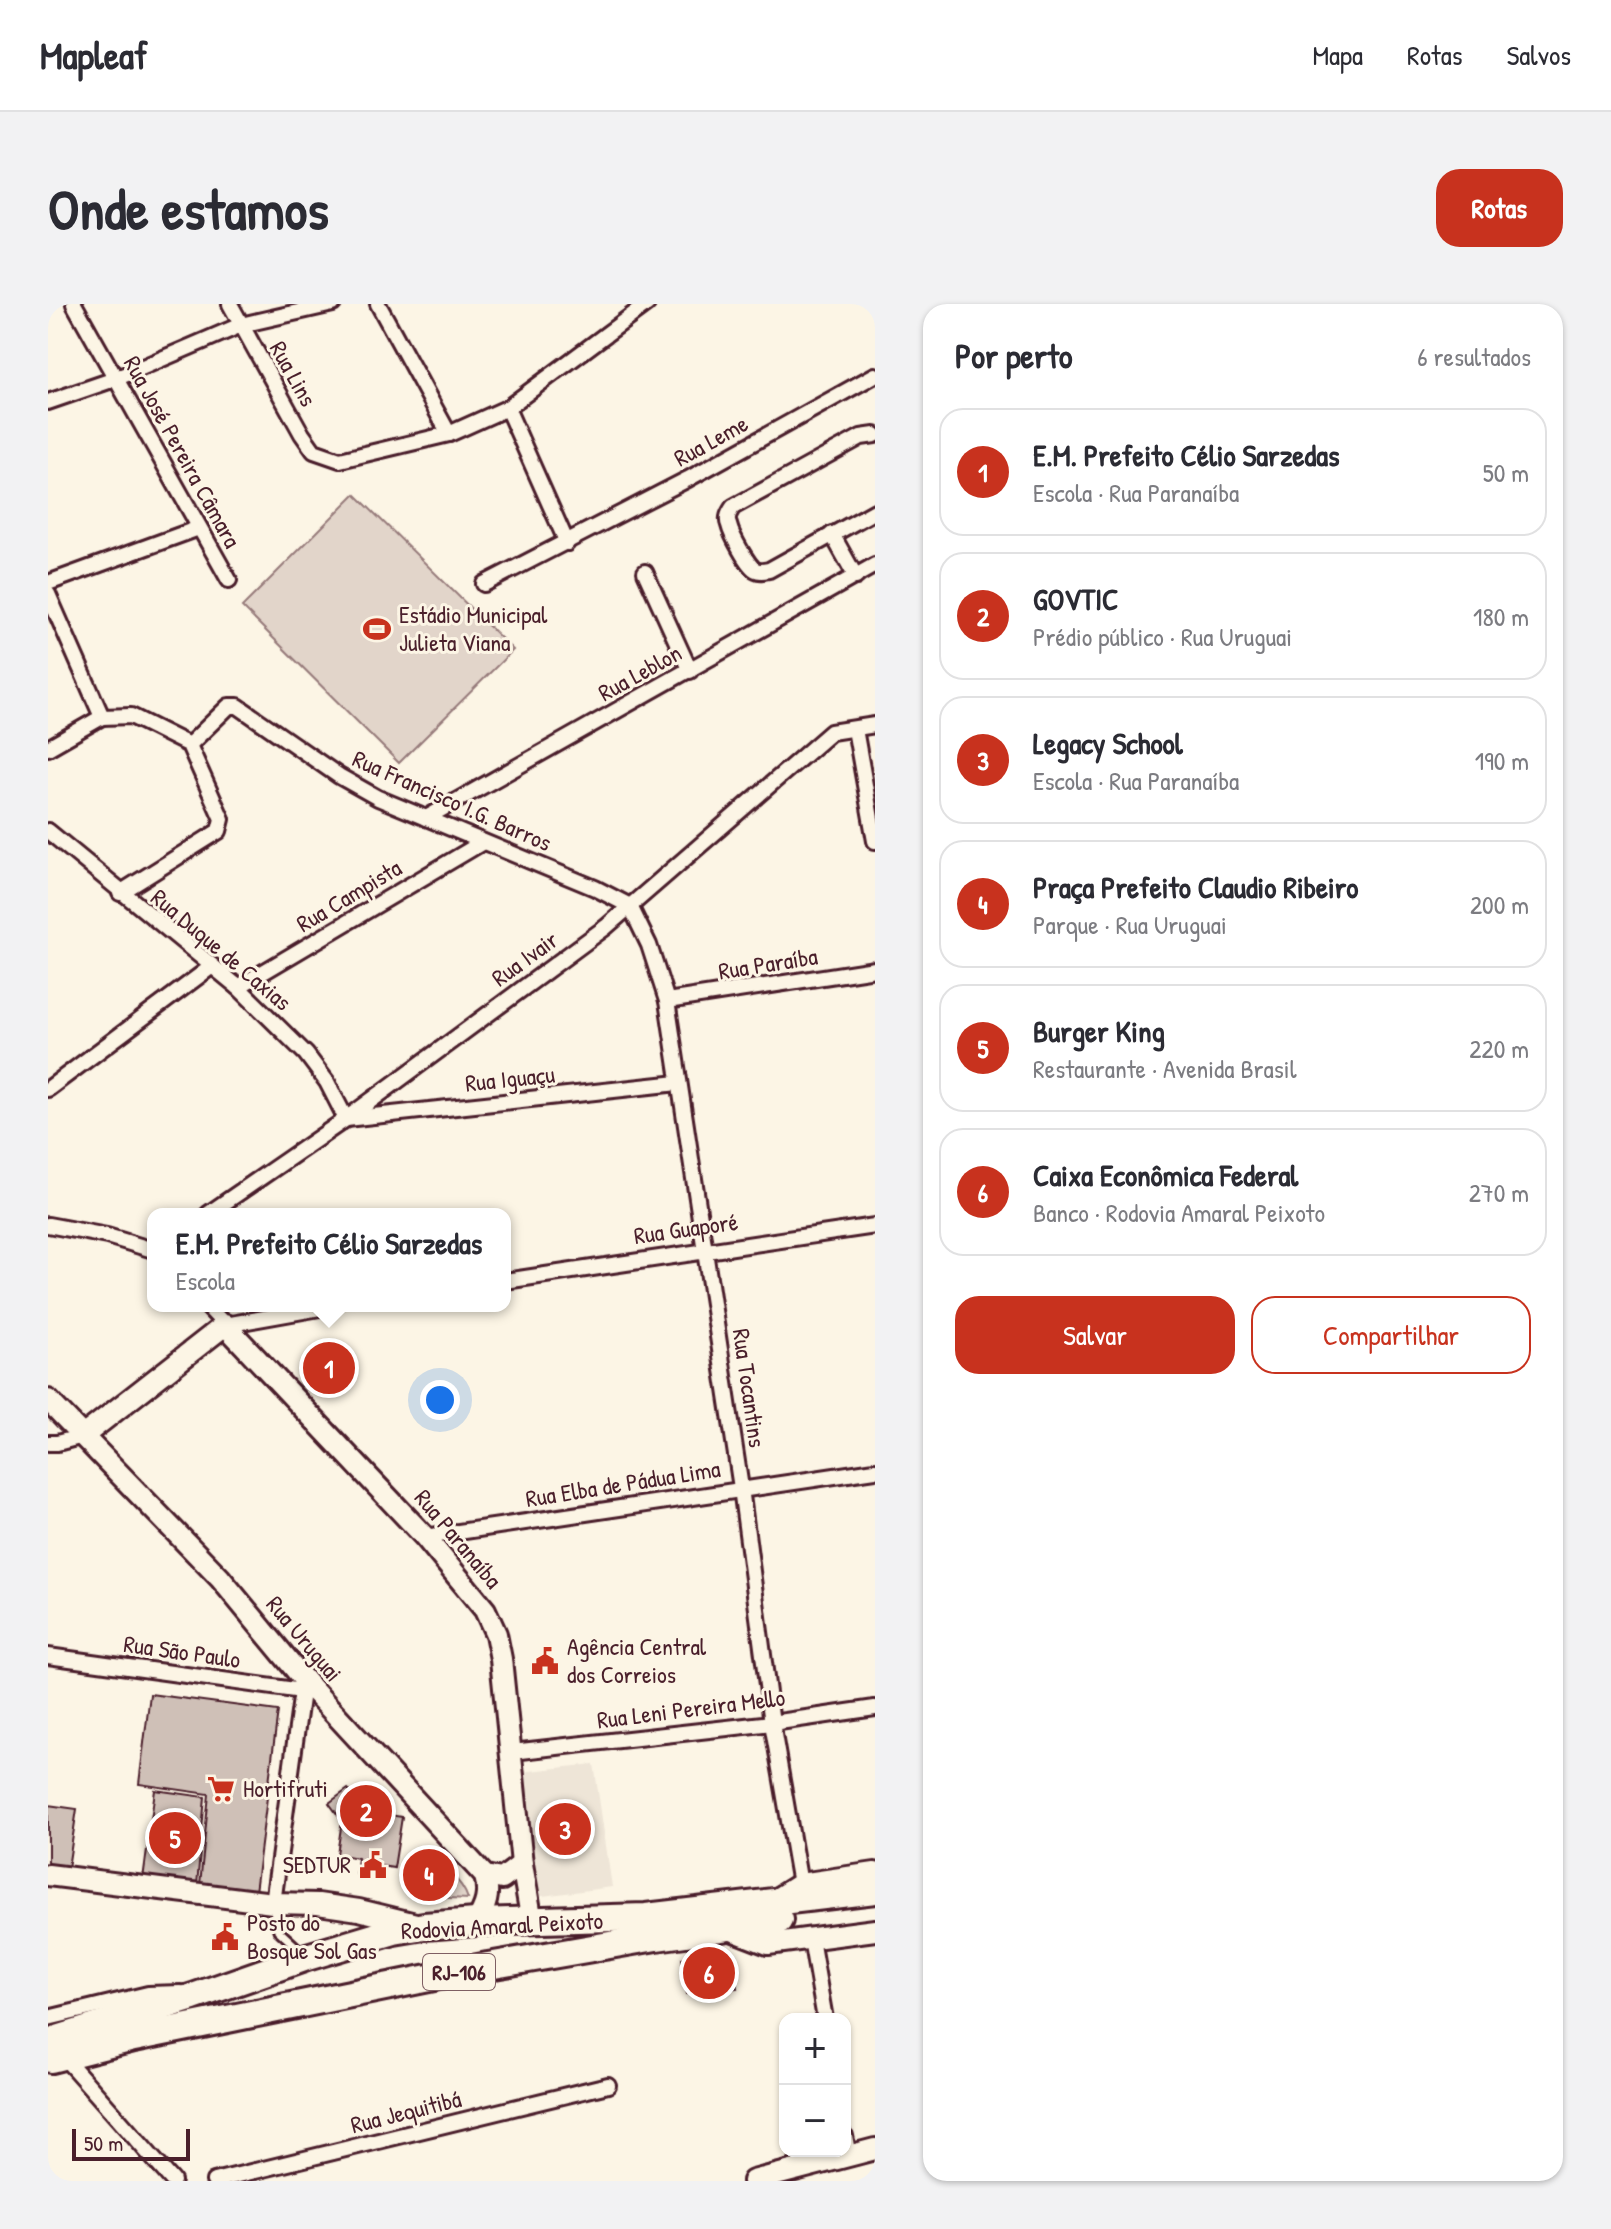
<!DOCTYPE html>
<html lang="pt">
<head>
<meta charset="utf-8">
<style>
	body { margin:0; font-family:"Patrick Hand",sans-serif; background:#f2f2f3; color:#2b2b33 }
	.controls { position:absolute; right:24px; bottom:24px; display:grid; overflow:hidden; border-radius:16px; box-shadow:0 2px 6px #0004 }
	.controls button { width:72px; height:72px; display:grid; place-items:center; padding:0; border:0; border-bottom:2px solid #e1e1e2; background:#fff; color:#2b2b33; font:40px sans-serif }
	.scale { position:absolute; left:24px; bottom:20px; width:118px; box-sizing:border-box; padding-left:8px; border:4px solid #4a1f2b; border-top:0; font-size:22px; line-height:28px; white-space:nowrap; color:#4a1f2b; -webkit-text-stroke:6px #fcf5e5; paint-order:stroke }
	.you { position:absolute; left:392px; top:1096px; width:28px; height:28px; margin:-20px; border:6px solid #fff; border-radius:50%; background:#1a73e8; box-shadow:0 0 0 12px #1a73e833 }
	.badge { display:grid; place-items:center; width:52px; height:52px; border-radius:50%; background:#c8321e; color:#fff; font-size:26px; font-weight:700 }
	.pin { position:absolute; translate:-50% -50%; border:4px solid #fff; box-shadow:0 2px 8px #0006 }
	.popup { position:absolute; left:99px; top:904px; width:364px; height:104px; box-sizing:border-box; display:grid; place-content:center; border-radius:16px; background:#fff; filter:drop-shadow(0 2px 6px #0005); font-size:26px; white-space:nowrap; color:#7c7c81 }
	.popup b { font-size:30px; color:#2b2b33 }
	.popup::after { content:''; position:absolute; left:50%; top:100%; margin-left:-16px; border:16px solid transparent; border-top-color:#fff }
	.list { margin:0; padding:0; list-style:none }
	h2 { display:flex; justify-content:space-between; align-items:center; height:104px; margin:0; padding:0 32px; font-size:34px }
	h2 small { font-size:26px; font-weight:400; color:#7c7c81 }
	.list li { display:grid; grid-template-columns:52px 1fr auto; gap:24px; align-items:center; box-sizing:border-box; height:128px; margin:0 16px 16px; padding:0 16px; border:2px solid #e1e1e2; border-radius:24px }
	.list b { display:block; font-size:30px; white-space:nowrap }
	.list p { margin:0; font-size:26px; white-space:nowrap; color:#7c7c81 }
	.list em { font-size:26px; font-style:normal; color:#7c7c81 }
	.actions { display:flex; gap:16px; padding:24px 32px }
	.actions a { flex:1; padding:18px 0; border:2px solid #c8321e; border-radius:24px; text-align:center; font-size:28px; color:#c8321e }
	.actions .main { background:#c8321e; color:#fff }
	.map { position:relative; flex:none; width:827px; height:1877px; overflow:hidden; border-radius:24px }
	header { display:flex; align-items:center; gap:48px; box-sizing:border-box; height:112px; padding:0 40px; background:#fff; border-bottom:2px solid #e1e1e2 }
	header strong { font-size:38px }
	nav { display:flex; gap:44px; margin-inline-start:auto; font-size:28px }
	.intro { display:flex; align-items:center; justify-content:space-between; box-sizing:border-box; height:192px; padding:0 48px }
	h1 { margin:0; font-size:56px }
	.button { padding:20px 36px; border-radius:24px; background:#c8321e; color:#fff; font-size:28px; font-weight:700 }
	main { display:flex; gap:48px; padding:0 48px }
	aside { flex:1; background:#fff; border-radius:24px; box-shadow:0 2px 6px #0004 }
	.map>svg:first-child { display:block }
	.built { fill:#eee5d7 }
	.green { fill:#e2d5ca; stroke:#967a7a; stroke-width:2 }
	.building { fill:#cfc0b7; stroke:#4a1f2b; stroke-width:2 }
	.lines { fill:none; stroke-linecap:round; stroke-linejoin:round }
	.lane-casing { stroke:#4a1f2b; stroke-width:13 }
	.street-casing { stroke:#4a1f2b; stroke-width:20 }
	.secondary-casing { stroke:#4a1f2b; stroke-width:26 }
	.highway-casing { stroke:#4a1f2b; stroke-width:32 }
	.lane { stroke:#fcf5e5; stroke-width:7 }
	.street { stroke:#fcf5e5; stroke-width:14 }
	.secondary { stroke:#fcf5e5; stroke-width:20 }
	.highway { stroke:#fcf5e5; stroke-width:26 }
	.labels { text-anchor:middle; stroke-width:6; stroke-linejoin:round; paint-order:stroke }
	.shield { fill:#fcf5e5; stroke:#7f5f63; stroke-width:2 }
	.shield-label { font-size:22px; font-weight:bold; fill:#4a1f2b }
	.street-label { font-size:24px; fill:#4a1f2b; stroke:#fcf5e5 }
	.poi-label { font-size:24px; fill:#4a1f2b; stroke:#fcf5e5; text-anchor:start }
</style>
</head>
<body>
<header>
<strong>Mapleaf</strong>
<nav><a>Mapa</a><a>Rotas</a><a>Salvos</a></nav>
</header>
<div class="intro"><h1>Onde estamos</h1><a class="button">Rotas</a></div>
<main>
<div class="map">
<svg width="827" height="1877" viewBox="0 0 827 1877">
	<rect width="100%" height="100%" fill="#fcf5e5"/>
	<filter id="ink" filterUnits="userSpaceOnUse"><feTurbulence type="fractalNoise" baseFrequency=".0125" numOctaves="2"/><feDisplacementMap in="SourceGraphic" scale="16" xChannelSelector="R" yChannelSelector="G"/><feConvolveMatrix kernelMatrix="1 2 1 2 8 2 1 2 1" color-interpolation-filters="sRGB"/></filter>
	<g filter="url(#ink)">
		<!-- built -->
		<polygon class="built" points="546,1460 564,1583 487,1593 473,1468"/>
		<!-- green -->
		<g class="green">
			<polygon points="307,190 465,346 351,459 194,303"/>
			<path d="M 367,1546 C 387,1559 412,1570 420,1595 L 362,1592 L 356,1575 Z"/>
		</g>
		<!-- building -->
		<g class="building">
			<polygon points="102,1390 230,1407 207,1588 152,1581 161,1490 91,1480"/>
			<polygon points="300,1485 318,1507 354,1513 346,1564 325,1561 323,1572 308,1570 310,1554 289,1550 294,1517 281,1499"/>
			<polygon points="107,1486 157,1493 149,1581 95,1575"/>
			<polygon points="0,1501 29,1505 20,1564 0,1561"/>
			<polygon points="683,1649 689,1684 639,1690 634,1654"/>
		</g>
		<g class="lines">
			<!-- lane casing -->
			<g class="lane-casing">
				<polyline id="lane" points="225,1601 230,1626 255,1649"/>
			</g>
			<!-- street casing -->
			<g class="street-casing">
				<g id="street">
					<polyline points="26,0 181,276"/>
					<polyline points="182,0 254,130 266,147 292,156 401,130 459,104 599,0"/>
					<polyline points="330,0 401,130"/>
					<polyline points="0,98 67,75 193,21 285,0"/>
					<polyline points="459,104 519,239"/>
					<path d="M 827,131 L 813,133 L 685,203 C 681,209 678,214 681,221 C 683,230 700,263 708,266 C 712,268 716,267 721,266 L 827,207"/>
					<polyline points="784,230 808,273"/>
					<polyline points="597,268 642,367"/>
					<polyline points="0,279 151,224"/>
					<polyline points="436,280 640,175 827,71"/>
					<polyline points="0,290 54,413 83,412 141,441 174,515 171,527 72,589"/>
					<polyline points="807,425 827,537"/>
					<polyline points="141,441 181,402 190,402 291,472 330,494 547,584 582,602 601,641 619,697 693,1184 724,1419 752,1580"/>
					<polyline points="0,444 54,413"/>
					<polyline points="378,514 827,261"/>
					<polyline points="0,527 190,683 258,750 279,778 298,815 630,779"/>
					<polyline points="190,683 435,538"/>
					<polyline points="619,697 827,665"/>
					<polyline points="0,785 163,663"/>
					<polyline points="160,910 298,815 558,623 783,428 827,421"/>
					<polyline points="0,921 59,932 105,946"/>
					<polyline points="457,977 827,922"/>
					<polyline points="159,1002 177,1021 283,1002"/>
					<polyline points="0,1139 9,1139 35,1132"/>
					<polyline points="377,1233 827,1166"/>
					<polyline points="0,1352 254,1387 262,1383"/>
					<polyline points="464,1448 724,1419 827,1404"/>
					<polyline points="225,1599 254,1387"/>
					<polyline points="763,1635 777,1715"/>
					<polyline points="0,1714 100,1690 133,1689"/>
					<polyline points="14,1751 125,1877"/>
					<polyline points="797,1832 801,1853"/>
					<polyline points="166,1877 560,1781"/>
				</g>
			</g>
			<!-- secondary casing -->
			<g class="secondary-casing">
				<g id="secondary">
					<path d="M 0,1096 L 172,1274 L 262,1383 L 437,1572 C 442,1590 438,1603 428,1618"/>
					<polyline points="35,1132 177,1021 377,1233 437,1306 448,1330 453,1355 474,1560 484,1618"/>
					<polyline points="0,1571 225,1599 270,1600 311,1606 368,1620"/>
					<polyline points="437,1572 454,1575 474,1560"/>
					<polyline points="725,1597 752,1580 827,1569"/>
					<polyline points="676,1623 720,1640 827,1626"/>
					<polyline points="705,1877 827,1845"/>
				</g>
			</g>
			<!-- highway casing -->
			<g class="highway-casing">
				<g id="highway">
					<polyline points="0,1738 145,1693 259,1653 346,1627 376,1622 428,1618 598,1613 827,1586"/>
					<polyline points="3,1755 86,1734 440,1662 608,1633 731,1616"/>
				</g>
			</g>
			<!-- lane -->
			<use href="#lane" class="lane"/>
			<!-- street -->
			<use href="#street" class="street"/>
			<!-- secondary -->
			<use href="#secondary" class="secondary"/>
			<!-- highway -->
			<use href="#highway" class="highway"/>
		</g>
	</g>
	<!-- icons -->
	<defs>
		<g id="stadium-bare" transform="scale(2.16)"><path d="M0-5a6.5 5 0 1 0 0 10a6.5 5 0 1 0 0-10ZM-3.5-1.8h7v3.6h-7Z" fill="#c8321e" stroke="#fcf5e5" stroke-width="2.5" paint-order="stroke"/></g>
		<g id="civic-bare" transform="scale(2.16)"><path d="M-.6-6.5H3V-4.5H.6V-3L4-1V1h2V6H-6V1h2V-1L-.6-3ZM-1.2 2.5V6h2.4V2.5Z" fill="#c8321e" stroke="#fcf5e5" stroke-width="2.5" paint-order="stroke"/></g>
		<g id="supermarket-bare" transform="scale(2.16)"><path d="M-6-5.5h2.5l.6 2H6L4.5 2H-2.5L-4.4-4H-6ZM-1.5 3.2a1.3 1.3 0 1 0 .1 0ZM3 3.2a1.3 1.3 0 1 0 .1 0Z" fill="#c8321e" stroke="#fcf5e5" stroke-width="2.5" paint-order="stroke"/></g>
	</defs>
	<g fill-rule="evenodd">
		<use href="#stadium-bare" x="329" y="325"/>
		<use href="#civic-bare" x="497" y="1357"/>
		<use href="#supermarket-bare" x="173" y="1485"/>
		<use href="#civic-bare" x="325" y="1561"/>
		<use href="#civic-bare" x="177" y="1633"/>
	</g>
	<g class="labels">
		<!-- shield labels -->
		<rect class="shield" x="375" y="1650" width="72" height="36" rx="6"/>
		<g class="shield-label">
			<text x="411" y="1676">RJ-106</text>
		</g>
		<!-- street labels -->
		<g class="street-label">
			<text transform="translate(245 70) rotate(61)" y="8">Rua Lins</text>
			<text transform="translate(663 137) rotate(-29)" y="8">Rua Leme</text>
			<text transform="translate(134 148) rotate(61)" y="8">Rua José Pereira Câmara</text>
			<text transform="translate(592 369) rotate(-29)" y="8">Rua Leblon</text>
			<text transform="translate(404 497) rotate(24)" y="8">Rua Francisco I.G. Barros</text>
			<text transform="translate(301 592) rotate(-31)" y="8">Rua Campista</text>
			<text transform="translate(173 646) rotate(40)" y="8">Rua Duque de Caxias</text>
			<text transform="translate(477 655) rotate(-36)" y="8">Rua Ivair</text>
			<text transform="translate(720 660) rotate(-9)" y="8">Rua Paraíba</text>
			<text transform="translate(462 775) rotate(-6)" y="8">Rua Iguaçu</text>
			<text transform="translate(638 925) rotate(-8)" y="8">Rua Guaporé</text>
			<text transform="translate(701 1084) rotate(82)" y="8">Rua Tocantins</text>
			<text transform="translate(575 1180) rotate(-9)" y="8">Rua Elba de Pádua Lima</text>
			<text transform="translate(410 1235) rotate(50)" y="8">Rua Paranaíba</text>
			<text transform="translate(256 1335) rotate(50)" y="8">Rua Uruguai</text>
			<text transform="translate(134 1348) rotate(8)" y="8">Rua São Paulo</text>
			<text transform="translate(643 1405) rotate(-7)" y="8">Rua Leni Pereira Mello</text>
			<text transform="translate(454 1622) rotate(-3)" y="8">Rodovia Amaral Peixoto</text>
			<text transform="translate(358 1808) rotate(-14)" y="8">Rua Jequitibá</text>
		</g>
		<!-- poi labels -->
		<g class="poi-label">
			<text x="351" y="319">Estádio Municipal<tspan x="351" dy="28">Julieta Viana</tspan></text>
			<text x="519" y="1351">Agência Central<tspan x="519" dy="28">dos Correios</tspan></text>
			<text x="195" y="1493">Hortifruti</text>
			<text x="303" y="1569" text-anchor="end">SEDTUR</text>
			<text x="199" y="1627">Posto do<tspan x="199" dy="28">Bosque Sol Gas</tspan></text>
		</g>
	</g>
</svg>
<div class="controls">
<button>+</button>
<button>−</button>
</div>
<div class="scale">50 m</div>
<div class="you"></div>
<div class="pin badge" style="left:281px;top:1064px">1</div>
<div class="popup"><b>E.M. Prefeito Célio Sarzedas</b>Escola</div>
<div class="pin badge" style="left:318px;top:1507px">2</div>
<div class="pin badge" style="left:517px;top:1525px">3</div>
<div class="pin badge" style="left:381px;top:1571px">4</div>
<div class="pin badge" style="left:127px;top:1534px">5</div>
<div class="pin badge" style="left:661px;top:1669px">6</div>
</div>
<aside>
<h2>Por perto<small>6 resultados</small></h2>
<ul class="list">
<li><span class="badge">1</span><div><b>E.M. Prefeito Célio Sarzedas</b><p>Escola · Rua Paranaíba</p></div><em>50 m</em></li>
<li><span class="badge">2</span><div><b>GOVTIC</b><p>Prédio público · Rua Uruguai</p></div><em>180 m</em></li>
<li><span class="badge">3</span><div><b>Legacy School</b><p>Escola · Rua Paranaíba</p></div><em>190 m</em></li>
<li><span class="badge">4</span><div><b>Praça Prefeito Claudio Ribeiro</b><p>Parque · Rua Uruguai</p></div><em>200 m</em></li>
<li><span class="badge">5</span><div><b>Burger King</b><p>Restaurante · Avenida Brasil</p></div><em>220 m</em></li>
<li><span class="badge">6</span><div><b>Caixa Econômica Federal</b><p>Banco · Rodovia Amaral Peixoto</p></div><em>270 m</em></li>
</ul>
<div class="actions"><a class="main">Salvar</a><a>Compartilhar</a></div>
</aside>
</main>
</body>
</html>
